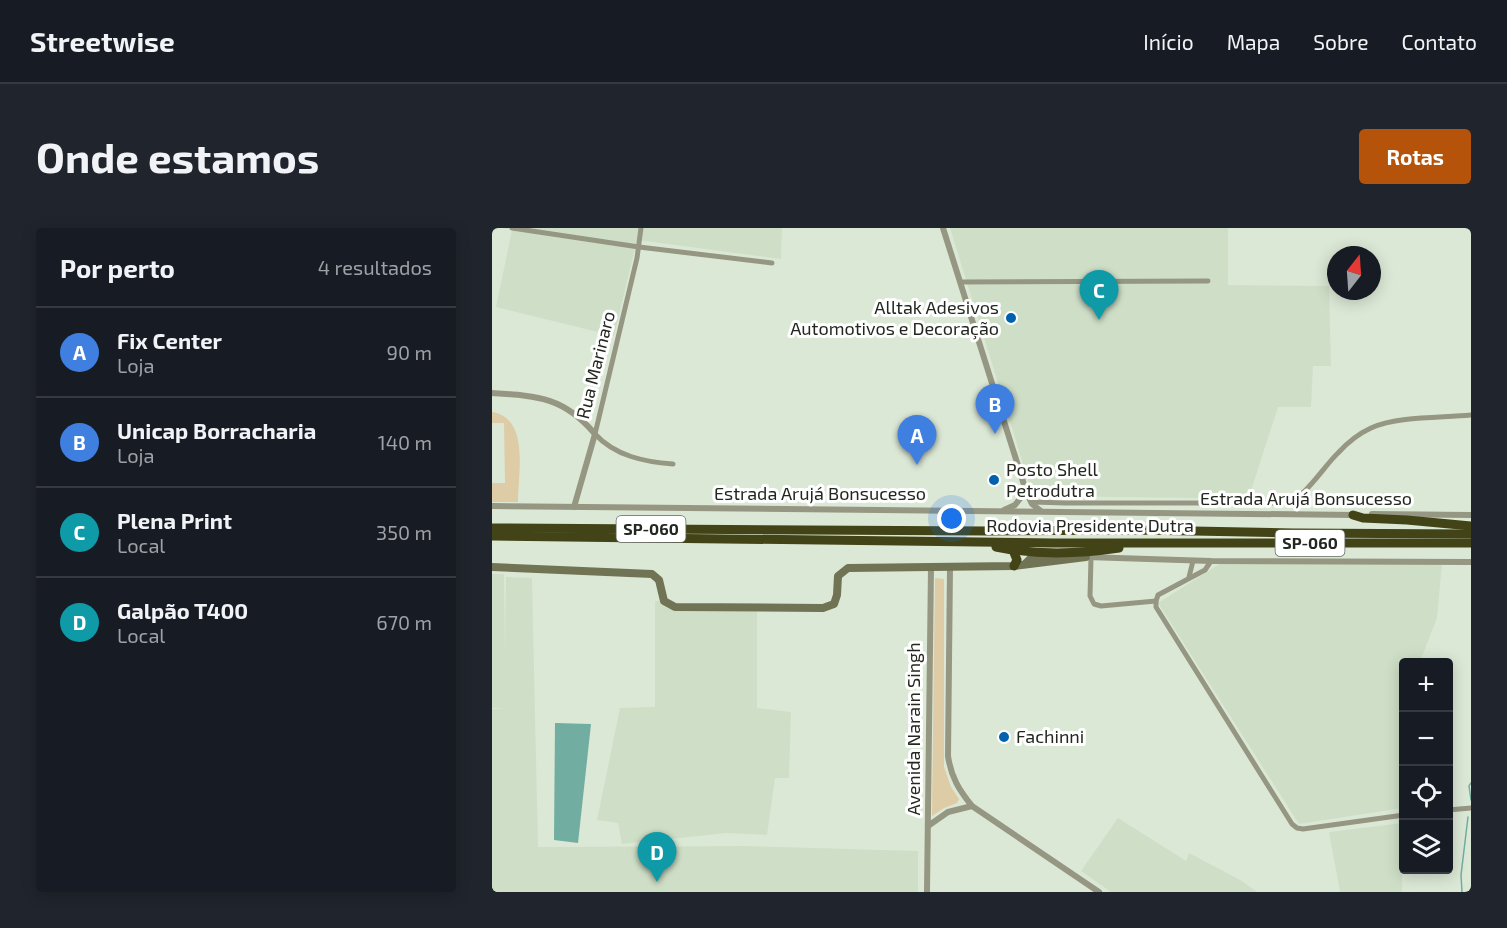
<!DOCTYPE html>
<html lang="pt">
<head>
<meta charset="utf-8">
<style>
	body { margin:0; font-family:"Exo 2",sans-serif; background:#20242c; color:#f1f3f6 }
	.controls { position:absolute; right:18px; bottom:18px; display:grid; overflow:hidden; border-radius:6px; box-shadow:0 3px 15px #0003 }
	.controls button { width:54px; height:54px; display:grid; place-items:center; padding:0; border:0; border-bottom:2px solid #363941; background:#171b24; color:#f1f3f6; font:30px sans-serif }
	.compass { position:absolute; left:835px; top:18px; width:54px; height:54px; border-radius:50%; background:#171b24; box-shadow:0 3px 15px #0003; rotate:17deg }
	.you { position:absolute; left:460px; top:291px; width:21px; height:21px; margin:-15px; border:4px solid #fff; border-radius:50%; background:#1a73e8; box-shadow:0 0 0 9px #1a73e833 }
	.badge { display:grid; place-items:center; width:39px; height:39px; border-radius:50%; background:#b45309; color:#fff; font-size:20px; font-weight:700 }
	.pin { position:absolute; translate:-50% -50px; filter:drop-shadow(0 2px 3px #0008) }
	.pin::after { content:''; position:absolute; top:32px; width:21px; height:18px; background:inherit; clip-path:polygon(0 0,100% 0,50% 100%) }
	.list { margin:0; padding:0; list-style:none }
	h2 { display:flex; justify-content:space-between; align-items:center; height:78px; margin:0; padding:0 24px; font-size:26px }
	h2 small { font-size:20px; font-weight:400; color:#9ea1a6 }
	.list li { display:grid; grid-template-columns:39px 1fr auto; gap:18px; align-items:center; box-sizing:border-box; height:90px; padding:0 24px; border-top:2px solid #363941 }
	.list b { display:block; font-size:22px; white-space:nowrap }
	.list p { margin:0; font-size:20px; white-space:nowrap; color:#9ea1a6 }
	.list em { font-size:20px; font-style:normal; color:#9ea1a6 }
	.icon { flex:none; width:33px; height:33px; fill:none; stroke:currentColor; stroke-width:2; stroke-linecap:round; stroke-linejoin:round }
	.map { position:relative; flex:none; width:979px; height:664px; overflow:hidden; border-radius:6px }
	header { display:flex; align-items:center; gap:36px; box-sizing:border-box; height:84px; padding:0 30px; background:#171b24; border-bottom:2px solid #363941 }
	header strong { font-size:28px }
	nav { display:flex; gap:33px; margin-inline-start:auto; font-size:21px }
	.intro { display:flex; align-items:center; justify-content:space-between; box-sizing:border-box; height:144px; padding:0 36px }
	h1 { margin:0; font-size:42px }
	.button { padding:15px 27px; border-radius:6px; background:#b45309; color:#fff; font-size:21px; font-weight:700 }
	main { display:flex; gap:36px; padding:0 36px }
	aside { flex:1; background:#171b24; border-radius:6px; box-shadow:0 3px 15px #0003 }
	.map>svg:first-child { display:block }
	.built { fill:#cfdfc7 }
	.green { fill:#ddcca6 }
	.water { fill:#71ada1 }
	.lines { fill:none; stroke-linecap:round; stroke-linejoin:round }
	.stream { stroke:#71ada1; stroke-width:1.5 }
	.minor { stroke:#969783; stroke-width:5 }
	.tertiary { stroke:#969783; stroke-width:6 }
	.secondary { stroke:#717355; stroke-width:8 }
	.motorway { stroke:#424316; stroke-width:9 }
	.poi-dot { fill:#0062af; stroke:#fff; stroke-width:2 }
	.labels { text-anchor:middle; stroke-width:6; stroke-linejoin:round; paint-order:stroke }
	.shield { fill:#fff; stroke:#656863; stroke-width:1.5 }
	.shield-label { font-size:16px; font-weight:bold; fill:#232720 }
	.poi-label { font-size:18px; fill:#232720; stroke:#fff; text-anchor:start }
	.street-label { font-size:18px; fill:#232720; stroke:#fff }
</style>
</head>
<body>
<header>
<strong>Streetwise</strong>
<nav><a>Início</a><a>Mapa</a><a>Sobre</a><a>Contato</a></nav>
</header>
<div class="intro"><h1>Onde estamos</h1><a class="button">Rotas</a></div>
<main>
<aside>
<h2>Por perto<small>4 resultados</small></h2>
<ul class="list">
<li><span class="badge" style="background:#3f7fe0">A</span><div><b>Fix Center</b><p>Loja</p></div><em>90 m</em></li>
<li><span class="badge" style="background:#3f7fe0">B</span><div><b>Unicap Borracharia</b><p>Loja</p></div><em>140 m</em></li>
<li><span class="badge" style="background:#0f9aa8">C</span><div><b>Plena Print</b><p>Local</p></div><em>350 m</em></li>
<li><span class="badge" style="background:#0f9aa8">D</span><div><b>Galpão T400</b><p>Local</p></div><em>670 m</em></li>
</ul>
</aside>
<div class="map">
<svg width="979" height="664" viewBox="0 0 979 664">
	<rect width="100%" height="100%" fill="#dce8d6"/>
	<!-- built -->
	<g class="built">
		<polygon points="9,0 290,0 289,31 145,12 122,108 4,79 20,2"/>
		<polygon points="458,0 736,0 736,57 837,58 839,138 821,138 819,179 786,179 756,272 704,270 541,268"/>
		<polygon points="729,335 950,336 945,390 928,434 912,434 911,580 807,596 666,375"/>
		<polygon points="0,346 12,346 13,421 14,349 40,350 46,619 253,618 426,623 426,664 0,664 0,481 13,481 0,480"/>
		<polygon points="163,373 170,373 177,378 265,381 265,480 299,484 297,550 283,550 275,607 235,605 130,616 126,595 105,592 128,480 163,479"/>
		<polygon points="626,590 694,633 697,625 750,653 765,664 619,664 589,643"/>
		<polygon points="911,595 910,664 848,664 837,604"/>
	</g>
	<!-- green -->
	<g class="green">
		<path d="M 0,184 C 38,190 26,245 26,274 L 0,274 L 0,255 L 13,255 L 12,195 L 0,195 Z"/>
		<polygon points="443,350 452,351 452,539 459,559 467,571 465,575 452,580 440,588"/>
	</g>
	<!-- water -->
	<polygon class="water" points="63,495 99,496 86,615 62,612"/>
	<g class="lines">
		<!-- stream -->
		<g class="stream">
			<polyline points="979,572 977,558 979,555"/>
			<polyline points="970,664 969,647 976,589"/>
		</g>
		<!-- minor -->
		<g class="minor">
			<polyline points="20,0 147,19 280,35"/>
			<path d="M 149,0 L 145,30 L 103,206 C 123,228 153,234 181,236"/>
			<polyline points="468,54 716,53"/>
			<path d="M 538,272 L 542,274 L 573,275 L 793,275 C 813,271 831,239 846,225 C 855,215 866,206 879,200 C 906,188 949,190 979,187"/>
			<polyline points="599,330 598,368 602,376 609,378 664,373"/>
			<polyline points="719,333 713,342 666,367 664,373 664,379 800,596 805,600 811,601 912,587"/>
			<polyline points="697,349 701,333"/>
			<polyline points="956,582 979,580"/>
		</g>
		<!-- tertiary -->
		<g class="tertiary">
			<polyline points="451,0 534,263 540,276 549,283"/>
			<path d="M 0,165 C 46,168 72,169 103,206 L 82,279"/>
			<polyline points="0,278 863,287"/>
			<polyline points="512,282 523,277 534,263"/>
			<polyline points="880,286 979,287"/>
			<polyline points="594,329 719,333 979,334"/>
			<path d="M 458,339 L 456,528 C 459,549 467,562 480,578 L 607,664"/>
			<polyline points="436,598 456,584 480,578"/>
			<polyline points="435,664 439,339"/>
		</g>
		<!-- secondary -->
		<g class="secondary">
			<polyline points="533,336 539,330 562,329"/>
			<polyline points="0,339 160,346 167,352 172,373 183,379 331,380 342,376 345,367 346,348 356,340 522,338 594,329"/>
		</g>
		<!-- motorway -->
		<g class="motorway">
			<polyline points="861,287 871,290 915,292 979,298"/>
			<polyline points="0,300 496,303 648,302 801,305 979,306"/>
			<polyline points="0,308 561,315 979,315"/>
			<path d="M 504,319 C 543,327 587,326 627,320"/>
			<polyline points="521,322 525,332 522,338"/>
		</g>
	</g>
	<!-- markers -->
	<g class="poi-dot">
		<circle cx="519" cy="90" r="6"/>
		<circle cx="502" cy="252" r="6"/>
		<circle cx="512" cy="509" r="6"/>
	</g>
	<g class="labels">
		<!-- shield labels -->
		<g class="shield">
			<rect x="124.5" y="288" width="69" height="26" rx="4.5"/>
			<rect x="783.5" y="302" width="69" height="26" rx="4.5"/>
		</g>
		<g class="shield-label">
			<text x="159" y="307">SP-060</text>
			<text x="818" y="321">SP-060</text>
		</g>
		<!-- poi labels -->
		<g class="poi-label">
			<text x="507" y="86" text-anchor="end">Alltak Adesivos<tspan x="507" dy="21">Automotivos e Decoração</tspan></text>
			<text x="514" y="248">Posto Shell<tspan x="514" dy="21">Petrodutra</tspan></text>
			<text x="524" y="515">Fachinni</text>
		</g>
		<!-- street labels -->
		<g class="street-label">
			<text transform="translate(104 137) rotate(-76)" y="6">Rua Marinaro</text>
			<text x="328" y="272">Estrada Arujá Bonsucesso</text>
			<text x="814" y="277">Estrada Arujá Bonsucesso</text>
			<text x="598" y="304">Rodovia Presidente Dutra</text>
			<text transform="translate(422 501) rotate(-90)" y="6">Avenida Narain Singh</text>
		</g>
	</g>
</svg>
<div class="controls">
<button>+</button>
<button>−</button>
<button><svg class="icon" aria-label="locate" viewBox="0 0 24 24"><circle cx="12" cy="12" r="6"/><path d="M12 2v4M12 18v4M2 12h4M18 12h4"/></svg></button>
<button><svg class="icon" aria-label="layers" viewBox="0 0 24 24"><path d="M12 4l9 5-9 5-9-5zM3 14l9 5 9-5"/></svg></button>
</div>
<svg class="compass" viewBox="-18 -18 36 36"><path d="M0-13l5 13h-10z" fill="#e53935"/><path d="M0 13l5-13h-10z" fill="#9ea1a6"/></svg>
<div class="you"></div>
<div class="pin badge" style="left:425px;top:237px;background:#3f7fe0">A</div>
<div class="pin badge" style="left:503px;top:206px;background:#3f7fe0">B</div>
<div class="pin badge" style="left:607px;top:92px;background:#0f9aa8">C</div>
<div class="pin badge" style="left:165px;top:654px;background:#0f9aa8">D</div>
</div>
</main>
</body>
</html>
